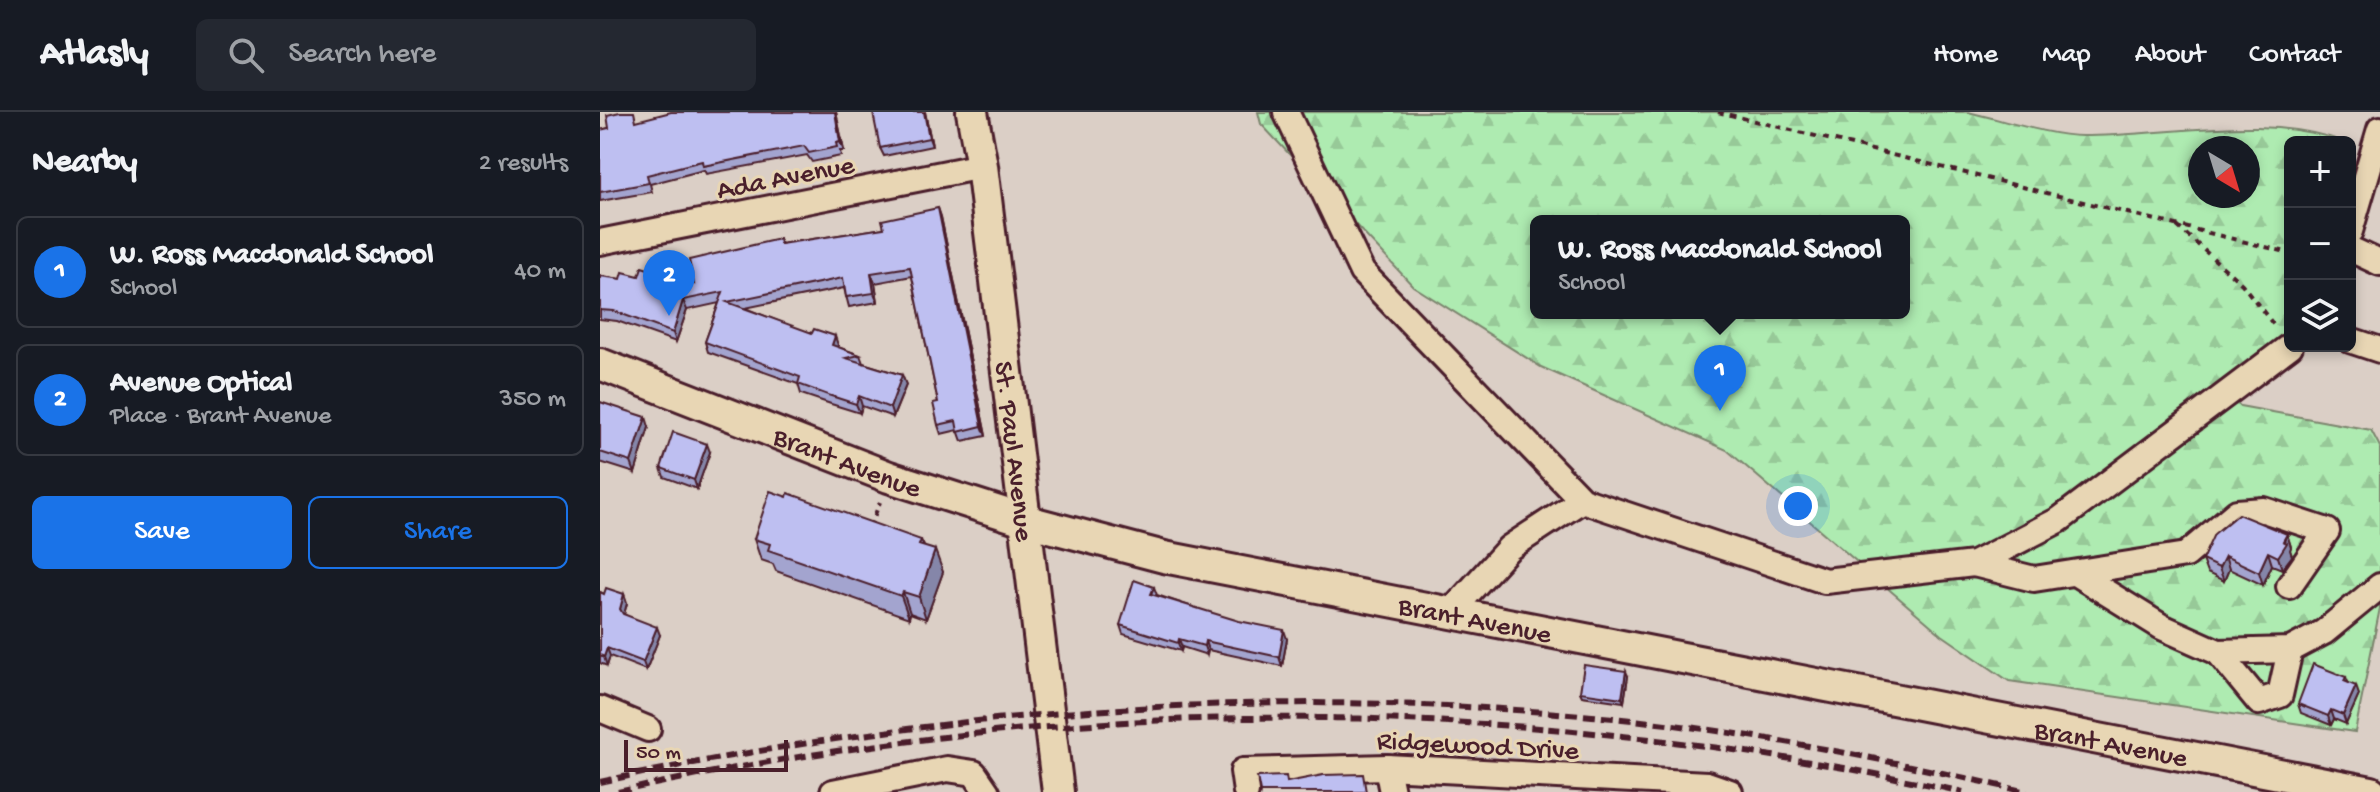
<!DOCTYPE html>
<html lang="en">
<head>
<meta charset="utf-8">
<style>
	body { margin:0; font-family:"Gochi Hand",sans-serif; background:#242831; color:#f1f3f6 }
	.controls { position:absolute; right:24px; top:24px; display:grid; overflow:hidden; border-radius:12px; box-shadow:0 4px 12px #0003 }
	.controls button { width:72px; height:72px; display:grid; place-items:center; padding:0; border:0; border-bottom:2px solid #363941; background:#171b24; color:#f1f3f6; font:40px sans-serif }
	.compass { position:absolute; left:1588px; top:24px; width:72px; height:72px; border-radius:50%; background:#171b24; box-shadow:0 4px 12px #0003; rotate:142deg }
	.scale { position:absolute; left:24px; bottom:20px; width:164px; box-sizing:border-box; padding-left:8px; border:4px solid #4a1f2b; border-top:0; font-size:22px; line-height:28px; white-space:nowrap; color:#4a1f2b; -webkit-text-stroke:6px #e8d6b4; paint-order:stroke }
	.you { position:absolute; left:1198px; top:394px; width:28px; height:28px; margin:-20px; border:6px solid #fff; border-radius:50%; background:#1a73e8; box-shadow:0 0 0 12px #1a73e833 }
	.badge { display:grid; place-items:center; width:52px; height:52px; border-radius:50%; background:#1a73e8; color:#fff; font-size:26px; font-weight:700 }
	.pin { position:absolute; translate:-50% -66px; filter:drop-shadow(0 2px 4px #0008) }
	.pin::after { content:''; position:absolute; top:42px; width:28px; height:24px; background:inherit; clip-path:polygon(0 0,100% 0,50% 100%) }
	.popup { position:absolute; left:930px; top:103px; width:380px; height:104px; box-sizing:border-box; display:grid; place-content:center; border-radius:12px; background:#171b24; filter:drop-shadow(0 2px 6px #0005); font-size:26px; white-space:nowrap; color:#9ea1a6 }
	.popup b { font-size:30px; color:#f1f3f6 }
	.popup::after { content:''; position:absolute; left:50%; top:100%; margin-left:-16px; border:16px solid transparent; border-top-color:#171b24 }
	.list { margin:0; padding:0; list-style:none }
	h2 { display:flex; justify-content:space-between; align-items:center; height:104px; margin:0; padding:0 32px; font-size:34px }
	h2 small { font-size:26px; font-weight:400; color:#9ea1a6 }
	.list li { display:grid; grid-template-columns:52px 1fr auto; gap:24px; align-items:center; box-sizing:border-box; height:112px; margin:0 16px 16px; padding:0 16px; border:2px solid #363941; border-radius:12px }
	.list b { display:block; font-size:30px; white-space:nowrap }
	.list p { margin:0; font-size:26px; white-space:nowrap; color:#9ea1a6 }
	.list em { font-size:26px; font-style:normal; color:#9ea1a6 }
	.actions { display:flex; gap:16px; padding:24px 32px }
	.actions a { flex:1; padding:18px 0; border:2px solid #1a73e8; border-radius:12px; text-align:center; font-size:28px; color:#1a73e8 }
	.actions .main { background:#1a73e8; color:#fff }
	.icon { flex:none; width:44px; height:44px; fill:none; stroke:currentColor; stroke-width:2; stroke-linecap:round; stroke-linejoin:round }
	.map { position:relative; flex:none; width:1780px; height:680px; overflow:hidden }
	header { display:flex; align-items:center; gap:48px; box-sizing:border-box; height:112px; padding:0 40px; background:#171b24; border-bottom:2px solid #363941 }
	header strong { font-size:38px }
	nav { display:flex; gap:44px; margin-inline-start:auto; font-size:28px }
	.search { width:560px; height:72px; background:#242831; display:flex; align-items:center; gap:20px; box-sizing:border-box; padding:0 28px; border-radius:12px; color:#9ea1a6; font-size:30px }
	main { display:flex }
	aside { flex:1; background:#171b24 }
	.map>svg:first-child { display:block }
	.forest { fill:url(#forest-firs); stroke:#7c856e; stroke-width:2; fill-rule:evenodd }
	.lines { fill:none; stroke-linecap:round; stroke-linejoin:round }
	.minor-casing { stroke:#4a1f2b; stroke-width:30 }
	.major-casing { stroke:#4a1f2b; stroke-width:36 }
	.path { stroke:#4a1f2b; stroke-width:4; stroke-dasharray:6 6; stroke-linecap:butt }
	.minor { stroke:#e8d6b4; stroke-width:24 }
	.major { stroke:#e8d6b4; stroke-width:30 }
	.rail { stroke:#4a1f2b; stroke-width:6; stroke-dasharray:12 6; stroke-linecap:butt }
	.wall { fill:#a3a4cf; stroke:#4a1f2b; stroke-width:2 }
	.shaded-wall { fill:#8586a9; stroke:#4a1f2b; stroke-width:2 }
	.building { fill:#bebff1; stroke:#4a1f2b; stroke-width:2 }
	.labels { text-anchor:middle; stroke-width:6; stroke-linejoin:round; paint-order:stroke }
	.street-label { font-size:28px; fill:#4a1f2b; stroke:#e8d6b4 }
</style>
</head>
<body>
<header>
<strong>Atlasly</strong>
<div class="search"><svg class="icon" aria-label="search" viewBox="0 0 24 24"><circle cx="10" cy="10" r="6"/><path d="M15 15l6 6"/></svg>Search here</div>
<nav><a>Home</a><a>Map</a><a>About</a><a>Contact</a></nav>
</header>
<main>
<aside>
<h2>Nearby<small>2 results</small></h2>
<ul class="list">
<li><span class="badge">1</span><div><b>W. Ross Macdonald School</b><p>School</p></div><em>40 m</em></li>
<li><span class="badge">2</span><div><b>Avenue Optical</b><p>Place · Brant Avenue</p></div><em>350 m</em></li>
</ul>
<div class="actions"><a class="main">Save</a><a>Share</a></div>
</aside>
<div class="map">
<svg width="1780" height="680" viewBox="0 0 1780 680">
	<defs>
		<pattern id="forest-firs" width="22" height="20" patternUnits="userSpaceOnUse" patternTransform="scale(2)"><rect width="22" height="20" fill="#aeebb1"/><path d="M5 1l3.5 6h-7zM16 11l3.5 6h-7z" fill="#97c998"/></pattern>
	</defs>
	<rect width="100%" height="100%" fill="#dbcfc6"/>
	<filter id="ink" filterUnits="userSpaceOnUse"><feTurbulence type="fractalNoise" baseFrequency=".0125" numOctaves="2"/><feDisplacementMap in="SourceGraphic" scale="16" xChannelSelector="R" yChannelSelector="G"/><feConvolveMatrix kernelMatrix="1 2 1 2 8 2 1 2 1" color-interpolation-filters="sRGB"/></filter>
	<g filter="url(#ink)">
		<!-- forest -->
		<path class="forest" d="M 658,0 L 1368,0 C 1399,7 1451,24 1482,24 C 1569,24 1666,0 1744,30 L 1690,30 L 1690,216 L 1628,282 L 1640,294 L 1771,318 L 1780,335 L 1780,496 L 1755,620 L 1409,569 L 1342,523 L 1127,338 L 941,255 L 813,174 L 661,12 ZM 1600,36 L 1648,36 L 1648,84 L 1600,84 ZM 936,109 L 1304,109 L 1304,201 L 936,201 Z"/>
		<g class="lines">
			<!-- minor casing -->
			<g class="minor-casing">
				<g id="minor">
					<polyline points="686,0 762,160 982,388 1225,469 1374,452 1459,408 1690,234"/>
					<polyline points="1750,119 1780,17"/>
					<polyline points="0,130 382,54"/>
					<polyline points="1750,137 1780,151"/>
					<polyline points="1750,228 1780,238"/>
					<polyline points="1374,452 1434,467 1586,443 1637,400 1664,398 1727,419 1689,474"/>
					<polyline points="1475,461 1562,515 1618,540 1690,538 1724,520 1780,474"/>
					<polyline points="850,501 909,436 982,388"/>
					<polyline points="1618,540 1659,590 1680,583 1690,538"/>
					<polyline points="0,597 48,617"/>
					<polyline points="787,655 792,680"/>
					<polyline points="233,680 347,657 374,661 387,680"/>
					<polyline points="646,680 643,659 787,655 1107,672 1130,680"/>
				</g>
			</g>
			<!-- major casing -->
			<g class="major-casing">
				<g id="major">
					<path id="s1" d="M 372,0 L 382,54 L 458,680"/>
					<path id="s2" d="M 0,252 L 289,365 L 427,409 L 564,445 L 1771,680"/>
				</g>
			</g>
			<!-- path -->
			<g class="path">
				<polyline points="1118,0 1690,141"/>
				<polyline points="1577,114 1642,172 1676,216"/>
				<polyline points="270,415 280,390"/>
			</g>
			<!-- minor -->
			<use href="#minor" class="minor"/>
			<!-- major -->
			<use href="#major" class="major"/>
			<!-- rail -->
			<g class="rail">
				<path d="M 0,670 C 327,599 659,573 992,604 C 1139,617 1284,647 1427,680"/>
				<path d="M 18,680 C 462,580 920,582 1363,680"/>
			</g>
		</g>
		<!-- wall -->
		<g class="wall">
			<polygon points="236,0 244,39 240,39 241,44 212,50 207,43 106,62 104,58 50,72 52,80 0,89 0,18 37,9"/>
			<polygon points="325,0 332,34 284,44 280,36"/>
			<polygon points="338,96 341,105 386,324 362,329 358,318 341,322 338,313 338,290 312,164 275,171 278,190 249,195 244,176 145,196 238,233 238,235 260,243 263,251 302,263 306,273 293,305 262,294 260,301 231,292 201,282 198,272 108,240 105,230 119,191 87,198 76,230 17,209 0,207 0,164 21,167 39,164 94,172 179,127 181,132 284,116"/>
			<polygon points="0,290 49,315 35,361 0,350"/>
			<polygon points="110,340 97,377 64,365 61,356"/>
			<polygon points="1687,422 1691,435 1690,438 1692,444 1682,457 1672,453 1663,473 1629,457 1624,469 1607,461 1602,448"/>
			<polygon points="154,427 321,428 324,434 343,460 326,507 310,501 309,506 176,459 173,452 161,448"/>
			<polygon points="554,475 557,483 687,527 682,554 608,538 607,543 582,535 581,539 523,522 520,513"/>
			<polygon points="0,480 4,482 24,482 27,491 24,502 60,523 46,558 10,544 7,554 0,551"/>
			<polygon points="1028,564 1024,590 982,584 980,580"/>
			<polygon points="1746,565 1748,570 1759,583 1746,612 1734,607 1731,613 1701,601 1698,592"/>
		</g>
		<!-- shaded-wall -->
		<g class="shaded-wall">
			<polygon points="235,0 236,0 244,39 240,30"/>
			<polygon points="324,0 325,0 332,34 329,26"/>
			<polygon points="338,96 341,105 386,324 382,314"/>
			<polygon points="271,161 275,171 278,190 274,181"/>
			<polygon points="83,188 87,198 76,230 73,221"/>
			<polygon points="235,224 238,233 235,243 232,233"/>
			<polygon points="302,263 306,273 293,305 290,296"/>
			<polygon points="259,284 262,294 260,301 256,292"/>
			<polygon points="46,305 49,315 35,361 31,350"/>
			<polygon points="107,332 110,340 97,377 94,368"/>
			<polygon points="1687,422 1691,435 1690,438 1692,444 1682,457 1678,445"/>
			<polygon points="335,438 343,460 326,507 319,485"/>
			<polygon points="1668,440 1672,453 1663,473 1659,460"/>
			<polygon points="1625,444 1629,457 1624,469 1619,456"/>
			<polygon points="303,480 310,501 309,506 301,484"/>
			<polygon points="24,482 27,491 23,506 20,497"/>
			<polygon points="57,515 60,523 46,558 43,550"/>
			<polygon points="684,518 687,527 682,554 679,545"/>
			<polygon points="579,527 582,535 581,539 578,531"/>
			<polygon points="605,529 608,538 607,543 604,534"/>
			<polygon points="7,536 10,544 7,554 4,545"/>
			<polygon points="1026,559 1028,564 1024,590 1022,586"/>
			<polygon points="1756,574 1759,583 1746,612 1743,603"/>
			<polygon points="1731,598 1734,607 1731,613 1728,604"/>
		</g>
		<!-- building -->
		<g class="building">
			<polygon points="20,0 34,0 36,9 71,0 235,0 240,30 236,31 237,35 209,41 204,34 103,54 102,49 47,63 49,71 0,80 0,18 9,16 7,3"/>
			<polygon points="278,0 324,0 329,26 280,36 273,1"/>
			<polygon points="338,96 382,314 358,320 356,309 338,313 333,291 338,290 310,155 271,161 274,181 246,185 243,166 127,190 212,221 214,217 235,224 232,233 260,243 246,246 302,263 290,296 259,284 256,292 228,283 198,272 200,265 105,230 123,180 83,188 73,221 14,199 0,198 0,164 21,167 23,160 39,164 42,155 94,172 89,148 179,127 180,132 284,116 282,108"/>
			<polygon points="0,290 46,305 31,350 0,340"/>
			<polygon points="73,320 107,332 94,368 61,356"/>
			<polygon points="170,379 187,385 188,381 321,428 319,433 335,438 319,485 303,480 301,484 168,438 170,432 154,427"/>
			<polygon points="1638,402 1687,422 1683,429 1687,431 1678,445 1668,440 1659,460 1625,444 1619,456 1602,448 1614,422"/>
			<polygon points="534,468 554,475 551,482 639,509 684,518 679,545 605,529 604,534 579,527 578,531 520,513"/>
			<polygon points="6,476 24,482 20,497 23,502 57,515 43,550 7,536 4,545 0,543 0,480 4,482"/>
			<polygon points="1713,552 1746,565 1744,569 1756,574 1743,603 1731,598 1728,604 1698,592"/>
			<polygon points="984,553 1026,559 1022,586 980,580"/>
			<polygon points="763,662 766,680 660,680 657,665 686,664 687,670 723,663"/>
		</g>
	</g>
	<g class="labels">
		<!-- street labels -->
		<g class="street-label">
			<text transform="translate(185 63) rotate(-11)" y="10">Ada Avenue</text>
			<text dy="10" stroke="none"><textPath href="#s1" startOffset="342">St. Paul Avenue</textPath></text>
			<text dy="10" stroke="none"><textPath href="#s2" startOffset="266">Brant Avenue</textPath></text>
			<text dy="10" stroke="none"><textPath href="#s2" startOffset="914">Brant Avenue</textPath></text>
			<text dy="10" stroke="none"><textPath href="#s2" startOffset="1562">Brant Avenue</textPath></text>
			<text transform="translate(878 631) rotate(3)" y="10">Ridgewood Drive</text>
		</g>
	</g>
</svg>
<div class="controls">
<button>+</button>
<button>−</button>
<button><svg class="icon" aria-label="layers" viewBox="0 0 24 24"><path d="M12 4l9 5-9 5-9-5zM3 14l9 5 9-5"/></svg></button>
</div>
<svg class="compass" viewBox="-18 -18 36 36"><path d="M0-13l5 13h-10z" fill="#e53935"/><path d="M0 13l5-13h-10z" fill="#9ea1a6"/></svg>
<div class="scale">50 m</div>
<div class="you"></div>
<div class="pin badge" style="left:1120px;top:299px">1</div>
<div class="popup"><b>W. Ross Macdonald School</b>School</div>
<div class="pin badge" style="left:69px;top:204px">2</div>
</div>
</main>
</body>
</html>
